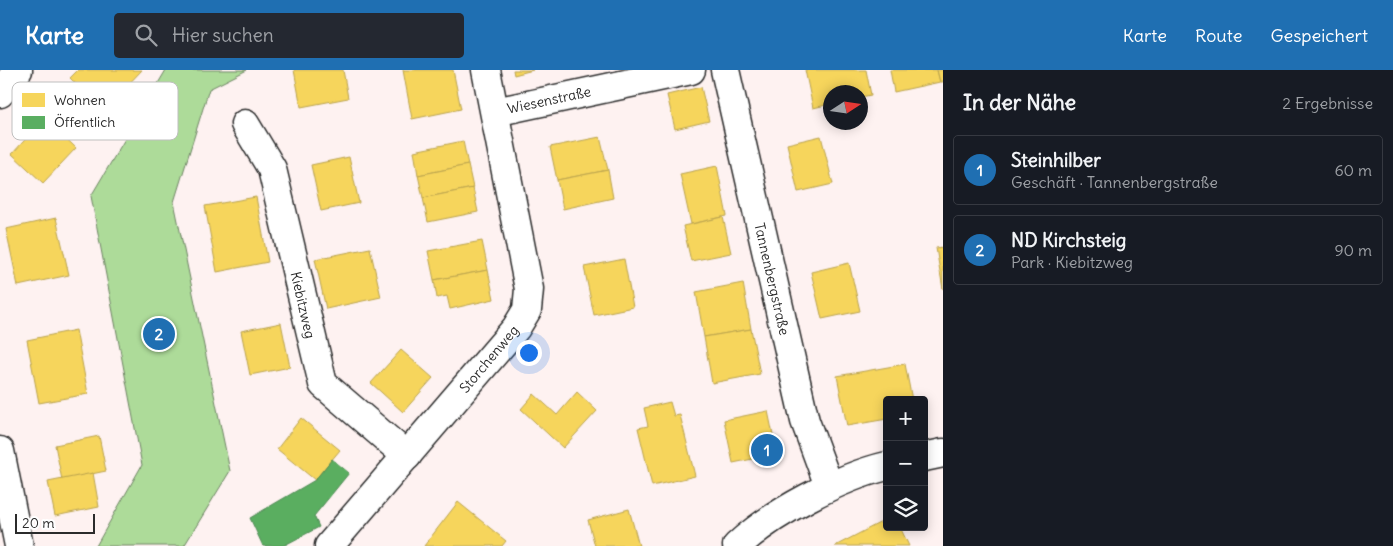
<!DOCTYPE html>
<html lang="de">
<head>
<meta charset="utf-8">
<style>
	body { margin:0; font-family:Delius,sans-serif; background:#242831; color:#f1f3f6 }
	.controls { position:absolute; right:15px; bottom:15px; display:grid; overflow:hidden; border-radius:5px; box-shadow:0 2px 12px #0003 }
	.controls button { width:45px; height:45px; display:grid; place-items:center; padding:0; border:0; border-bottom:1px solid #363941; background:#171b24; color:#f1f3f6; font:25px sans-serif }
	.compass { position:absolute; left:823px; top:15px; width:45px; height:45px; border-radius:50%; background:#171b24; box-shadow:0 2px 12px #0003; rotate:78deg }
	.scale { position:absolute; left:15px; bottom:12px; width:80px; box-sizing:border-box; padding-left:5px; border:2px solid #2b2b2b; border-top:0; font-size:14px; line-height:18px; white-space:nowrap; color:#2b2b2b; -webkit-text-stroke:4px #fff; paint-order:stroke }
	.you { position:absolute; left:528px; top:282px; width:18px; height:18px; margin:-12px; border:4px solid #fff; border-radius:50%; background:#1a73e8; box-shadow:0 0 0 8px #1a73e833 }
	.badge { display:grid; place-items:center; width:32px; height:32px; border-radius:50%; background:#1f6fb2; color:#fff; font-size:16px; font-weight:700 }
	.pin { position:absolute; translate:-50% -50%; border:2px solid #fff; box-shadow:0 1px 5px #0006 }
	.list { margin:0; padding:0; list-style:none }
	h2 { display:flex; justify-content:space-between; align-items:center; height:65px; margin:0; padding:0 20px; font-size:21px }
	h2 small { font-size:16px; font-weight:400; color:#9ea1a6 }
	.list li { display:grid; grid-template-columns:32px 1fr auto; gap:15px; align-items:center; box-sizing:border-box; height:70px; margin:0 10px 10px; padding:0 10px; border:1px solid #363941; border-radius:5px }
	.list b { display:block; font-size:19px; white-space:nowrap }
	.list p { margin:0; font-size:16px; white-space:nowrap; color:#9ea1a6 }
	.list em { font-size:16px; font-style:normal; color:#9ea1a6 }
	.icon { flex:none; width:28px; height:28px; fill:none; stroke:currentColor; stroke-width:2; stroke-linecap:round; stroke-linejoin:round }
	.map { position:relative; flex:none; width:943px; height:476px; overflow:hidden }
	header { display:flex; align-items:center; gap:30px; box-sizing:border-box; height:70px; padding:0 25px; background:#1f6fb2; color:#fff }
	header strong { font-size:24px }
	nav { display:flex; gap:28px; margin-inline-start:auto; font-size:18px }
	.search { width:350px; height:45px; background:#242831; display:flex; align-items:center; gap:12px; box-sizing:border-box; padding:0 18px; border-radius:5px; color:#9ea1a6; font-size:19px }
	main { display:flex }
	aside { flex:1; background:#171b24 }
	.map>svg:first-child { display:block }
	.green { fill:#addb99; stroke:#6c8362 }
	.homes { fill:#f6d55c; stroke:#b9a24d }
	.public { fill:#5aae61; stroke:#4c8751 }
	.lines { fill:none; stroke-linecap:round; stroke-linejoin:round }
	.minor-casing { stroke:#2b2b2b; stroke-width:31 }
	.minor { stroke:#fff; stroke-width:28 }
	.labels { text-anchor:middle; stroke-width:5; stroke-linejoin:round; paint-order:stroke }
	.street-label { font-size:14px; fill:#2b2b2b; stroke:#fff }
	.key { fill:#fff; stroke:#bfbfbf; stroke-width:1 }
	.key-label { font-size:14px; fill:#2b2b2b }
</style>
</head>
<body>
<header>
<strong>Karte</strong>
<div class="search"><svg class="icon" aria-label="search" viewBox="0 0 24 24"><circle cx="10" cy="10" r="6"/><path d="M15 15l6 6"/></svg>Hier suchen</div>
<nav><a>Karte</a><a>Route</a><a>Gespeichert</a></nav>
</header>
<main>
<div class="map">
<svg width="943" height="476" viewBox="0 0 943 476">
	<rect width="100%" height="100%" fill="#fef2f1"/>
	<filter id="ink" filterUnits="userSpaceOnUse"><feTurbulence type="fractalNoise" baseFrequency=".02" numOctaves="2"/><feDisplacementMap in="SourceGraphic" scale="10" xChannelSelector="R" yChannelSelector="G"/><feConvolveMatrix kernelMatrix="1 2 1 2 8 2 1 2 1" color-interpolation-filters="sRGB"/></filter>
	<g filter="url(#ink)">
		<!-- green -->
		<polygon class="green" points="166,0 247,0 209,19 174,132 230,401 184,476 96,476 142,395 91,126"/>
		<!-- homes -->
		<g class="homes">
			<polygon points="78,0 142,0 103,41 70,8"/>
			<polygon points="294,0 343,0 348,28 301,37"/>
			<polygon points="403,0 453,0 461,39 412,49"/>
			<polygon points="513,0 533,0 514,5"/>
			<polygon points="805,0 866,0 871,25 861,27 861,22 831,22 831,34 813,38"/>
			<polygon points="890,0 937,0 940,12 894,22"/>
			<polygon points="937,0 943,0 943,12 940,12"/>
			<polygon points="701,17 709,51 675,59 667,25"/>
			<polygon points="45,48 76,78 43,113 12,84"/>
			<polygon points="821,66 833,114 798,122 787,74"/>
			<polygon points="600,67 608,100 557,110 550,77"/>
			<polygon points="463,71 468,95 418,105 414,81"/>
			<polygon points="349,87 359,133 321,141 311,95"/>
			<polygon points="468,95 473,118 423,128 418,105"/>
			<polygon points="717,96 727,146 691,154 680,104"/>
			<polygon points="608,100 613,128 563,139 557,110"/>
			<polygon points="473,118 478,142 428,152 423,128"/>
			<polygon points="256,127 268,192 217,202 205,136"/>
			<polygon points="723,147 731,183 691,191 683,156"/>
			<polygon points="56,148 69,205 18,216 6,159"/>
			<polygon points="482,171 488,200 434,210 428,181"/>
			<polygon points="943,177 943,219 936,178"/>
			<polygon points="370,178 381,227 326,239 315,189"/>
			<polygon points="624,189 633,237 594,245 584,197"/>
			<polygon points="849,193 860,241 822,249 811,202"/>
			<polygon points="488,200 494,229 450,239 447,226 437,228 434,210"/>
			<polygon points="743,213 751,259 704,267 696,222"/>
			<polygon points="281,253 290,297 250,305 241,261"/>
			<polygon points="751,259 760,304 712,313 704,267"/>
			<polygon points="76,260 88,324 39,333 27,270"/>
			<polygon points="401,280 433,308 403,342 371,313"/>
			<polygon points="905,294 912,330 887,330 887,349 847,356 837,306"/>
			<polygon points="577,322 597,341 563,378 521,339 534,324 557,345"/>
			<polygon points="670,332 674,346 680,345 695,406 652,416 638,358 648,356 644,338"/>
			<polygon points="768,341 777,384 733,393 724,350"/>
			<polygon points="301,348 340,380 315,410 277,379"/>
			<polygon points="99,366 106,401 62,410 55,375"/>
			<polygon points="93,403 99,437 55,446 48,412"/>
			<polygon points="458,432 506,471 502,476 424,476"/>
			<polygon points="629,439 639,476 595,476 588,450"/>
			<polygon points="887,449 887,457 900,457 909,476 835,476"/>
		</g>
		<!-- public -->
		<polygon class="public" points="332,389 349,403 314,446 319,457 283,476 263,476 250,448 315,410"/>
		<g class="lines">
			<!-- minor casing -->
			<g class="minor-casing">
				<g id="minor">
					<polyline points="725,0 805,351 829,416"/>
					<polyline points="0,23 18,0"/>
					<polyline points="495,42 691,0"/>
					<polyline points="245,54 272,99 323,314 407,386"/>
					<polyline points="0,381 19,476"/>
					<polyline points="924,387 943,383"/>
					<polyline points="329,476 516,258 527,240 529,219 486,0"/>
					<path d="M 737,476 C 772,443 840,407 887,396"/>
				</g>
			</g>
			<!-- minor -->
			<use href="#minor" class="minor"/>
		</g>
	</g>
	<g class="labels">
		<!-- street labels -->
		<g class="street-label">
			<text transform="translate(549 30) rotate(-12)" y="5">Wiesenstraße</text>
			<text transform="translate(772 209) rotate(77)" y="5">Tannenbergstraße</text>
			<text transform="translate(303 235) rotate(77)" y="5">Kiebitzweg</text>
			<text transform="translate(489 289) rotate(-50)" y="5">Storchenweg</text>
		</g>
	</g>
	<!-- legend -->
	<rect x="12" y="12" width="166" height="58" rx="8" class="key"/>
	<rect x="22" y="23" width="23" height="14" fill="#f6d55c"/>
	<rect x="22" y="46" width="23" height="13" fill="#5aae61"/>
	<g class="key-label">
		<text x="54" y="35">Wohnen</text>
		<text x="54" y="57">Öffentlich</text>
	</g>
</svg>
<div class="controls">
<button>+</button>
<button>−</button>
<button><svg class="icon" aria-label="layers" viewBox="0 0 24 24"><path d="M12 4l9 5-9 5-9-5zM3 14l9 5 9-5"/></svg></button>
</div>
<svg class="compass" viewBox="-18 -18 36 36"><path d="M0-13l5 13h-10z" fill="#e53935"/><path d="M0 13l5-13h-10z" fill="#9ea1a6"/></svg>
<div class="scale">20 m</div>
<div class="you"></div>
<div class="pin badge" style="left:767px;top:380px">1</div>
<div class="pin badge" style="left:159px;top:264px">2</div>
</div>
<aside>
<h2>In der Nähe<small>2 Ergebnisse</small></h2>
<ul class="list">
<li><span class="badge">1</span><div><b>Steinhilber</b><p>Geschäft · Tannenbergstraße</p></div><em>60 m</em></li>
<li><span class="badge">2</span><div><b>ND Kirchsteig</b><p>Park · Kiebitzweg</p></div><em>90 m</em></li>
</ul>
</aside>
</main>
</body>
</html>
